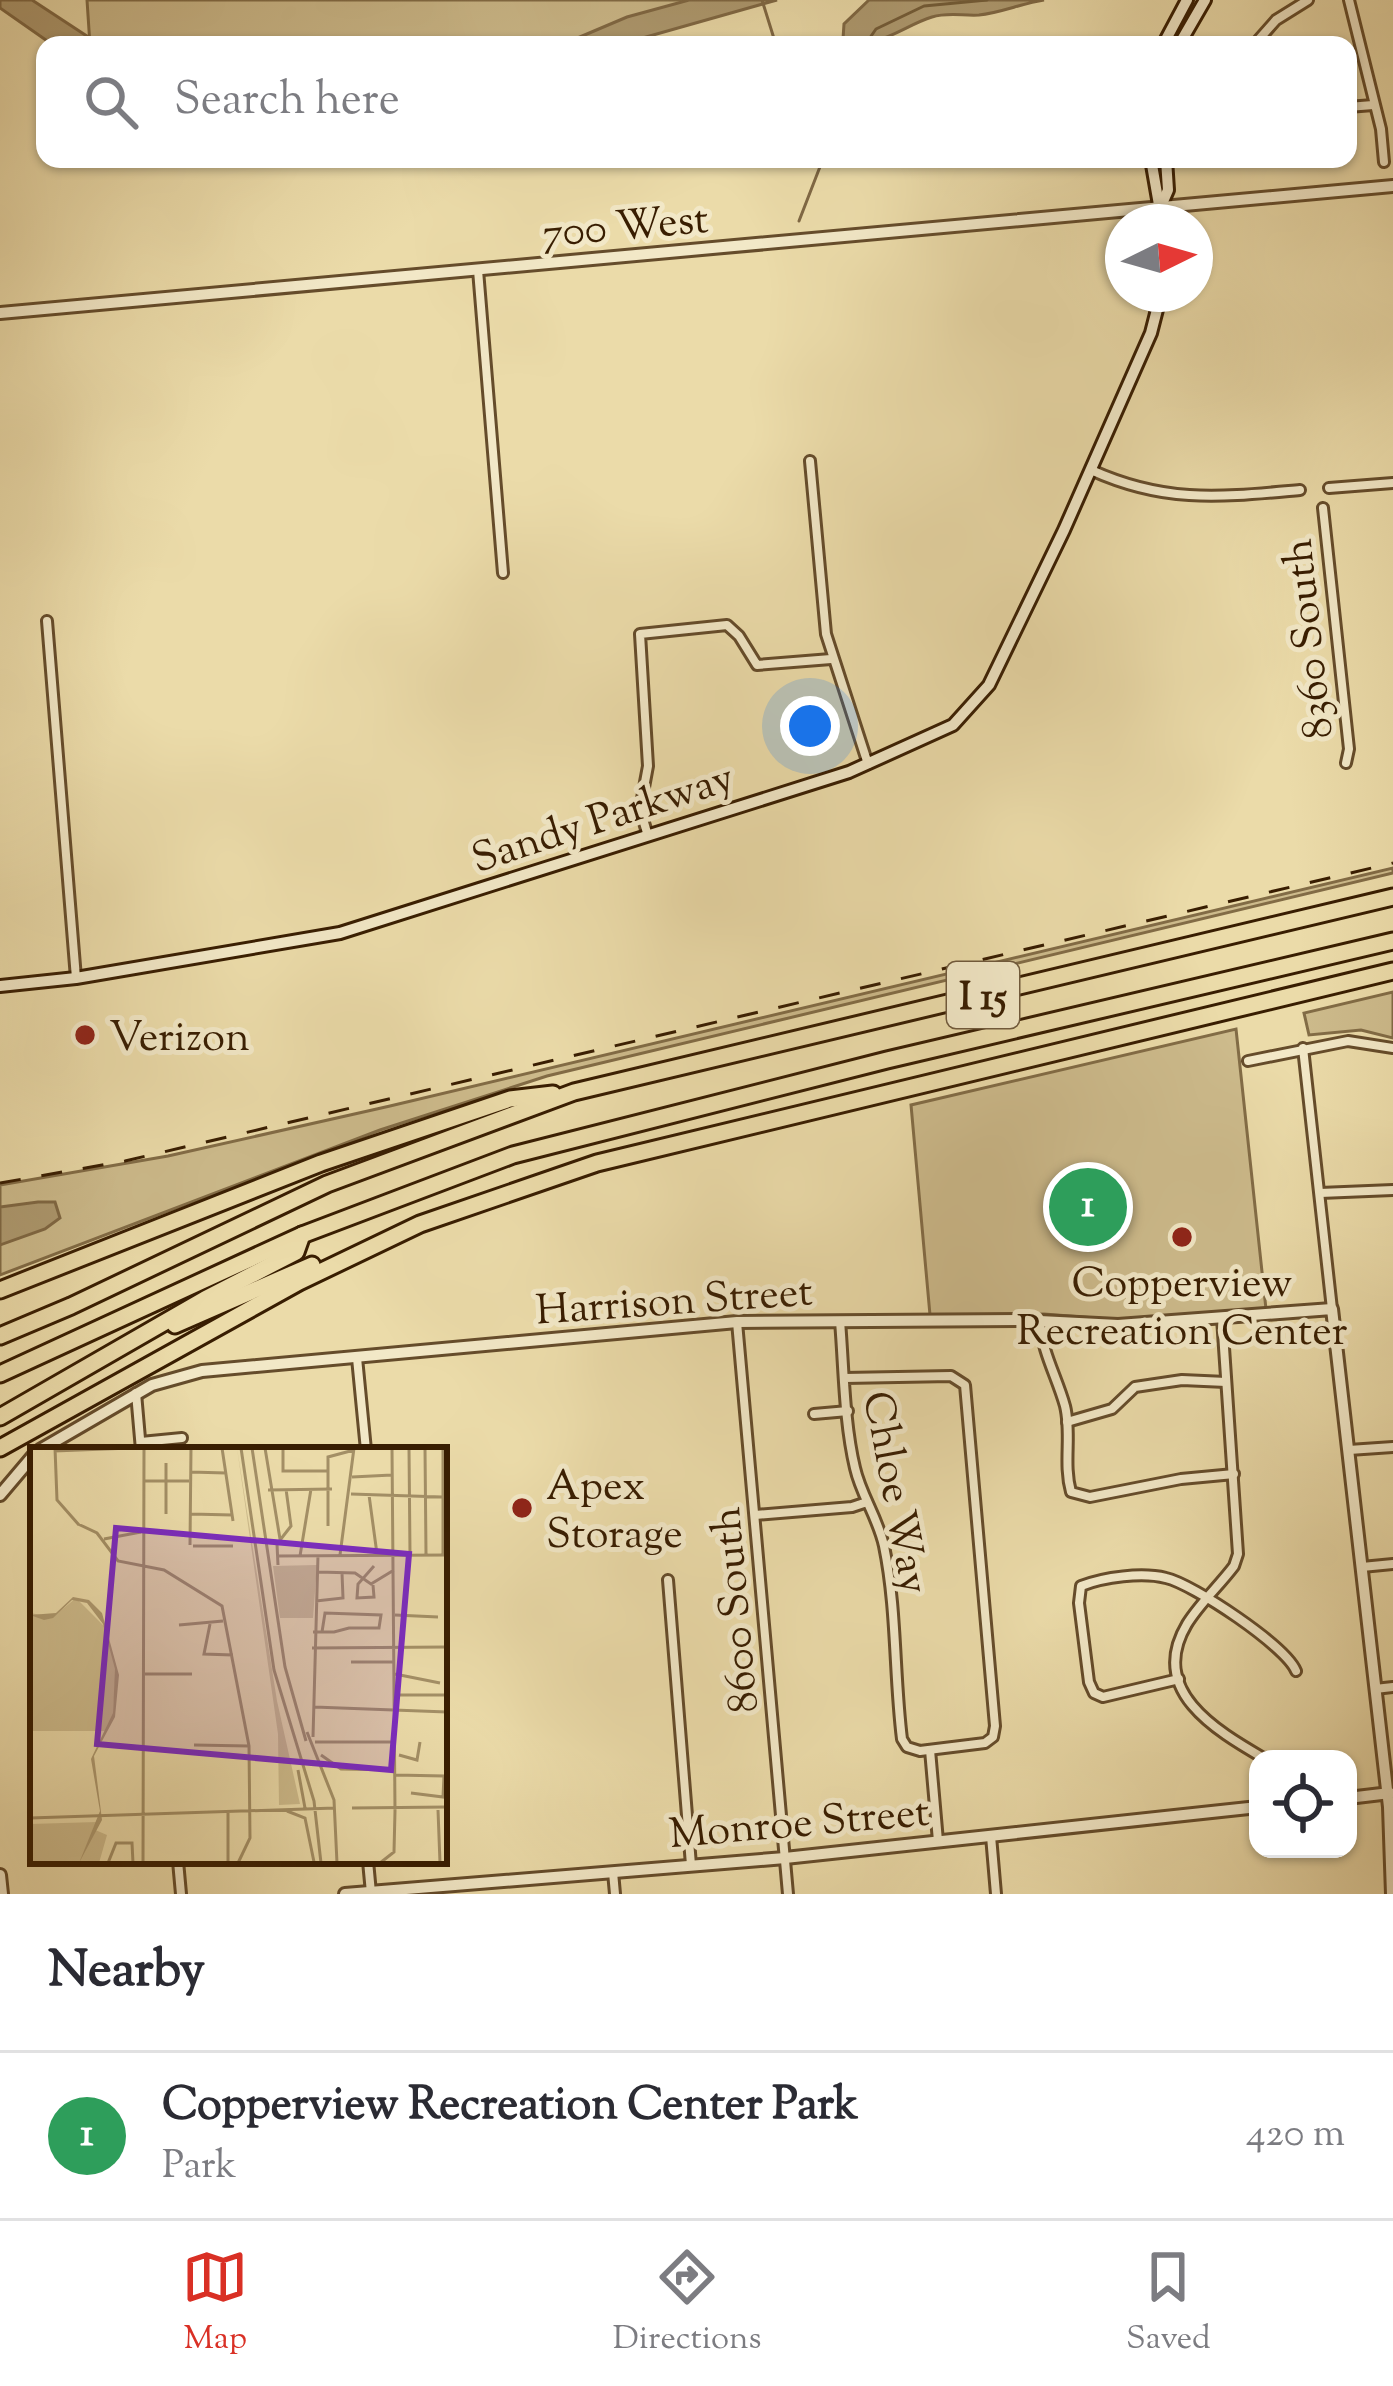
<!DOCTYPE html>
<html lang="en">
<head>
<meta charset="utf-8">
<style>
	body { margin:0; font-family:"Sorts Mill Goudy",serif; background:#f7f7f7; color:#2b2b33 }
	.controls { position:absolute; right:36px; bottom:36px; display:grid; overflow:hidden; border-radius:24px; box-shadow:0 3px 9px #0004 }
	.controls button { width:108px; height:108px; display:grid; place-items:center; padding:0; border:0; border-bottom:3px solid #e1e1e2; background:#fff; color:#2b2b33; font:60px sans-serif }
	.compass { position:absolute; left:1105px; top:204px; width:108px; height:108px; border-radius:50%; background:#fff; box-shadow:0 3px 9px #0004; rotate:85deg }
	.you { position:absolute; left:810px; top:726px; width:42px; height:42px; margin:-30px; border:9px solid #fff; border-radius:50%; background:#1a73e8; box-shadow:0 0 0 18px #1a73e833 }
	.badge { display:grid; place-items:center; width:78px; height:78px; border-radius:50%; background:#d93025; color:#fff; font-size:39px; font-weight:700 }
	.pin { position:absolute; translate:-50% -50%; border:6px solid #fff; box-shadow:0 3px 12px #0006 }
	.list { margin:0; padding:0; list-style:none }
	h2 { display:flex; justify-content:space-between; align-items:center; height:156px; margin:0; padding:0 48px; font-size:51px }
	h2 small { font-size:39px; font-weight:400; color:#7c7c81 }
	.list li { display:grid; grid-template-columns:78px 1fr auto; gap:36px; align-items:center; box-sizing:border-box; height:168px; padding:0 48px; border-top:3px solid #e1e1e2 }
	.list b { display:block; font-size:45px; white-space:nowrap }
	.list p { margin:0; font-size:39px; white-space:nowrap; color:#7c7c81 }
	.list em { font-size:39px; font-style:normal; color:#7c7c81 }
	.icon { flex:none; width:66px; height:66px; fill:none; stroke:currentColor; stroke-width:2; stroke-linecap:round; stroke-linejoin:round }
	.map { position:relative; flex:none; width:1393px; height:1894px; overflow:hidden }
	.search { position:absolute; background:#fff; box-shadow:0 3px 9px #0004; left:36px; right:36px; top:36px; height:132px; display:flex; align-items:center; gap:30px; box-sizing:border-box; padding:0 42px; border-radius:24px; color:#7c7c81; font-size:45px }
	.sheet { height:324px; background:#fff }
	nav { display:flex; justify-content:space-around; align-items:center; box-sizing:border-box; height:168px; border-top:3px solid #e1e1e2; background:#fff; font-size:33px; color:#7c7c81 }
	nav a { display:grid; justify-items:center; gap:6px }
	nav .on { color:#d93025 }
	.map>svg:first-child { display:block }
	.green { fill:#cdbb8c; stroke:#826c46; stroke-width:3 }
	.water { fill:#ae9a70; stroke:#7f6844; stroke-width:3 }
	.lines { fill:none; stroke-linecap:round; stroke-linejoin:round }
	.shore { stroke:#735c38; stroke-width:3 }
	.stream { stroke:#7f6844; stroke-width:3 }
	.minor-casing { stroke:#654c2b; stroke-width:14 }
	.tertiary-casing { stroke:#654c2b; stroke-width:16 }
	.secondary-casing { stroke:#381d01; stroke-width:16 }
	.motorway-casing { stroke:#381d01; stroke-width:21 }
	.minor { stroke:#f2e8c7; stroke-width:8 }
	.tertiary { stroke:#f2e8c7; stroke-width:10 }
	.secondary { stroke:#f2e8c7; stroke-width:10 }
	.motorway { stroke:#ebdba9; stroke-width:15 }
	.rail { stroke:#381d01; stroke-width:3; stroke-dasharray:21 21; stroke-linecap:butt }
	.poi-dot { fill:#8f2418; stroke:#f2e8c7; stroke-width:4.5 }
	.labels { text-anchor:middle; stroke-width:10; stroke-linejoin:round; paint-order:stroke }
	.shield { fill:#f2e8c7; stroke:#705a3c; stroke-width:3 }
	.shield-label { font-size:39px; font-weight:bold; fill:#381d01 }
	.street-label { font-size:42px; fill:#381d01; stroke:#f2e8c7 }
	.poi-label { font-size:42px; fill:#381d01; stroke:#f2e8c7; text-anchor:start }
	.inset-road { fill:none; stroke:#a38f66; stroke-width:3 }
	.view { fill:#7b2cbf; fill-opacity:0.15; stroke:#7b2cbf; stroke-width:6 }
	.inset-edge { fill:none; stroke:#381d01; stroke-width:6 }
</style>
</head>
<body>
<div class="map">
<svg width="1393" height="1894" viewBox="0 0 1393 1894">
	<rect width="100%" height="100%" fill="#ebdba9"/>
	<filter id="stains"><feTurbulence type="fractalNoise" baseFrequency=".00167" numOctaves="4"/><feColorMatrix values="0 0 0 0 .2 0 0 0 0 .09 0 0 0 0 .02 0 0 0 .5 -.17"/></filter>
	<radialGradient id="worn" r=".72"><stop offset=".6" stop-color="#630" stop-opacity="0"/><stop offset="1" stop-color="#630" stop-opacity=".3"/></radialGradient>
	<!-- green -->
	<g class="green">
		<polygon points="87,0 718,0 575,45 90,45"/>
		<polygon points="1393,868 1393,873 547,1076 380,1130 0,1275 0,1185 168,1156 390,1106"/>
		<polygon points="1393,992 1393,1038 1361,1030 1309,1035 1304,1013"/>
		<polygon points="1236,1029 1266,1309 1121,1320 1044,1314 930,1315 911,1105"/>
	</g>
	<!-- water -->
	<g class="water">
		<polygon points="0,0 32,0 96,42 125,45 53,45 0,8"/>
		<polygon points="689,0 777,0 618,45 561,45 627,17"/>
		<path d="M 869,0 L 1044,0 C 1023,3 1000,13 979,15 C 963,16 948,12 932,17 C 902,26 877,52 843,39 L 844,24 Z"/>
		<polygon points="38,1202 55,1202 60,1218 45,1229 0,1245 0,1207"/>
	</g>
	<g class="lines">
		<!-- shore -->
		<polyline class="shore" points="869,45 867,42 876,29 924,6 987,0"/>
		<!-- stream -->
		<g class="stream">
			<polyline points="762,0 776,45"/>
			<polyline points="799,221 823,159"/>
		</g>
		<!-- minor casing -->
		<g class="minor-casing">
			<g id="minor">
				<polyline points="1349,0 1381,129 1384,162"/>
				<polyline points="1254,45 1276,20 1308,0"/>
				<polyline points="1348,107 1373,105"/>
				<polyline points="478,270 503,573"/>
				<polyline points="810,461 826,634 868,764"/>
				<path d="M 1091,470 C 1166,504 1221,497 1300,490"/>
				<polyline points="1329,488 1393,483"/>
				<polyline points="1323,508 1349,749 1346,763"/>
				<polyline points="47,621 76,978"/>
				<polyline points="648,836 640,809 648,766 640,634 727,625 739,636 757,665 831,659"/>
				<polyline points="1303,1048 1332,1309"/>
				<polyline points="1248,1061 1348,1041 1393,1048"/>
				<polyline points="1320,1193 1393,1190"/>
				<path d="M 1222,1318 L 1238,1554 L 1234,1566 C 1219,1586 1200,1603 1187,1624 C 1147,1691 1217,1731 1265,1759"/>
				<path d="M 840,1321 C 844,1369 844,1422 855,1468 C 861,1495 878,1518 884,1546 C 897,1609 894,1675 902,1739 L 907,1747 L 920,1751 L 985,1743 L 993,1737 L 995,1726 L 965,1385 L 951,1376 L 845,1378"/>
				<polyline points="737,1322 788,1894"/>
				<path d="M 1040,1322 C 1042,1352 1057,1377 1065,1406 C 1072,1434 1063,1463 1071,1492 L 1090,1497 L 1181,1479 L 1234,1474"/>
				<polyline points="357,1358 366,1450"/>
				<polyline points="136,1393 141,1450"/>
				<polyline points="814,1414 848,1411"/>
				<polyline points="1067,1422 1112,1409 1135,1387 1182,1380 1226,1382"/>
				<polyline points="141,1442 182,1438"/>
				<polyline points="1349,1450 1393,1447"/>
				<polyline points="755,1515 852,1507 867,1502"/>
				<polyline points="1362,1567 1393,1564"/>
				<polyline points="668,1580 691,1865"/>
				<path d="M 1179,1679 L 1103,1697 L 1094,1693 L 1089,1682 L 1079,1603 L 1081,1586 C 1104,1577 1142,1572 1166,1578 C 1193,1584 1286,1646 1296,1671"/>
				<polyline points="1375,1689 1393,1687"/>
				<polyline points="930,1750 938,1841"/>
				<polyline points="991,1836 996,1894"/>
				<polyline points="178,1861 181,1894"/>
				<polyline points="368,1861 371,1893"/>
				<polyline points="613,1872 615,1894"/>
			</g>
		</g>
		<!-- tertiary casing -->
		<g class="tertiary-casing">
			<g id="tertiary">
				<polyline points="0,313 1393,186"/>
				<polyline points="40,1450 152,1385 202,1371 737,1322 1020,1320 1118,1325 1332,1309 1389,1807 1392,1894"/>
				<polyline points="0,1495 33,1456"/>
				<polyline points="1348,1798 1390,1793"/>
				<polyline points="0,1875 2,1894"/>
				<polyline points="345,1894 785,1858 1258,1807"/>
			</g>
		</g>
		<!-- secondary casing -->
		<g class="secondary-casing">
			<g id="secondary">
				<polyline points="1163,45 1187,0"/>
				<polyline points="1179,45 1205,0"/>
				<polyline points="1151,159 1162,222"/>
				<polyline points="1161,206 1168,190 1166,159"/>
				<polyline points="0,986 76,978 340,933 849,772 953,725 989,685 1064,530 1151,333 1161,294"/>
			</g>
		</g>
		<!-- motorway casing -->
		<g class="motorway-casing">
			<g id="motorway">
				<polyline points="0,1290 321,1163 510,1099 553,1094"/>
				<polyline points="175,1325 312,1265"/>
				<polyline points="0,1336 71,1306 327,1184 574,1092 1393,897"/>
				<polyline points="0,1374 302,1235 513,1155 887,1060 1393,941"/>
				<polyline points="0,1417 205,1299 296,1252 302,1235"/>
				<polyline points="0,1448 299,1282 420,1224 597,1163 1393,971"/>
			</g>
		</g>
		<!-- minor -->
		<use href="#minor" class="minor"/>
		<!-- tertiary -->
		<use href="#tertiary" class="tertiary"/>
		<!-- secondary -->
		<use href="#secondary" class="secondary"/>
		<!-- motorway -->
		<use href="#motorway" class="motorway"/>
		<!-- rail -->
		<polyline class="rail" points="0,1183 125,1161 1393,863"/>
	</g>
	<!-- markers -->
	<g class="poi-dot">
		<circle cx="85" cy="1035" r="12"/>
		<circle cx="1182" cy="1237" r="12"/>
		<circle cx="522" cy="1508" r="12"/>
	</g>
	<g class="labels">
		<!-- shield labels -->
		<rect class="shield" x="947" y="962" width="72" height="66" rx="9"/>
		<g class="shield-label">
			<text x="983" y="1009">I 15</text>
		</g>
		<!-- street labels -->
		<g class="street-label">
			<text transform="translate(625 224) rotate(-5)" y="15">700 West</text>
			<text transform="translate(1306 639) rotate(-96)" y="15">8360 South</text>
			<text transform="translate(602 816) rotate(-18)" y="15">Sandy Parkway</text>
			<text transform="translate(674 1299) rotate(-4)" y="15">Harrison Street</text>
			<text transform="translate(898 1492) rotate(79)" y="15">Chloe Way</text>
			<text transform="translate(733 1610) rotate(-95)" y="15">8600 South</text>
			<text transform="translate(799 1821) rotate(-5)" y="15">Monroe Street</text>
		</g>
		<!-- poi labels -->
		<g class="poi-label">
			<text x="109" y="1050">Verizon</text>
			<text x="1182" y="1296" text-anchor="middle">Copperview<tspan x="1182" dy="48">Recreation Center</tspan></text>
			<text x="546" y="1499">Apex<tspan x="546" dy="48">Storage</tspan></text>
		</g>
	</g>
	<!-- overview -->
	<g transform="translate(30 1447)">
		<rect width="417" height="417" fill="#ebdba9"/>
		<path d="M 207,1 L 247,254 L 270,357 L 249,358 L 248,287 ZM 287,118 L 283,171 L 250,171 L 243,119 ZM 46,151 L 75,180 L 86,219 L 83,268 L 75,284 L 0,284 L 0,166 L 23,170 ZM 67,375 L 63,382 L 77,388 L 69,416 L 0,416 L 0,377 Z" fill="#cdbb8c"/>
		<path d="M 43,150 L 59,153 L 72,166 L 89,228 L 85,270 L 64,309 L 72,373 L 49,416 L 70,364 L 61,312 L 83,266 L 85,222 L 73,177 L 57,156 L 42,153 L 23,171 L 14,173 L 0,168 L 26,166 Z" fill="#ae9a70"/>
		<path class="inset-road" d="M 25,1 L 27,53 L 49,78M 192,1 L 203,74M 211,1 L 244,223 L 284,354 L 291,416M 222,1 L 255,220 L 276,294M 230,1 L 291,1M 235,1 L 250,92M 379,1 L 380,107M 395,1 L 396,107M 413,1 L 413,107M 253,2 L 253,24 L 298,24M 24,4 L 101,1M 136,16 L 136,67M 160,25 L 196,26M 322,30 L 362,28M 115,34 L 159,34M 238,43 L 302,42M 321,47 L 412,50M 339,48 L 347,107M 161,67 L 202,68M 48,77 L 67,86 L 88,114 L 134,123 L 192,159 L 219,299 L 220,391 L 208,416M 298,79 L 298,10 L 324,3M 74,92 L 111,85M 160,98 L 161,1M 163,99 L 203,99M 310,108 L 324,1M 247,109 L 417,108M 270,109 L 281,42M 248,118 L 247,97 L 261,79 L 256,42M 288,125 L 325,126 L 341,137 L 364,123M 343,138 L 344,150 L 327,151 L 328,137 L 344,119M 286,154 L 313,151 L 312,126M 365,168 L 408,170M 180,177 L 174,207 L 203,208M 149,178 L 193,174M 283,185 L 304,185 L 319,181 L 349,181 L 351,168 L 295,166 L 292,185M 282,201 L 417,200M 321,215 L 365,215M 115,227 L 162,227M 365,227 L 410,236M 367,248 L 417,248M 284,260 L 417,265M 277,285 L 304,353 L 307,416M 283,290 L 288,108M 285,295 L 365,295M 164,298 L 219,299M 291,308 L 311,322 L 365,323M 369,308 L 387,313 L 390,295M 268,323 L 275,361M 365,328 L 414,329 L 413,350 L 381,346M 322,361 L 417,360M 408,363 L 410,416M 198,364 L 198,416M 257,364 L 275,371 L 284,415M 0,371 L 305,361M 78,416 L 86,396 L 102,396 L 103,416M 113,416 L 114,1M 350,416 L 364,405 L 365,364 L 362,1"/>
		<path class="view" d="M 86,81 L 379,107 L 361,323 L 67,297 Z"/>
		<rect width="417" height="417" class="inset-edge"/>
	</g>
	<rect width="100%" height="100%" filter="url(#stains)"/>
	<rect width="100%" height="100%" fill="url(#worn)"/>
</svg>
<div class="controls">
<button><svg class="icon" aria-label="locate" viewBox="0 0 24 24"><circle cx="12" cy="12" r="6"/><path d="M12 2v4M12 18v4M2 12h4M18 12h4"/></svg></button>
</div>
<svg class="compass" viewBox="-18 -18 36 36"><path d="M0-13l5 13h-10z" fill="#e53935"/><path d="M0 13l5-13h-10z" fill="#7c7c81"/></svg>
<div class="you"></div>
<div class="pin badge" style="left:1088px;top:1207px;background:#2e9e5b">1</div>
<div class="search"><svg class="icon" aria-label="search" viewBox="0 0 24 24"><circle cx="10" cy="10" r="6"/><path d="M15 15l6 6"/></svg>Search here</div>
</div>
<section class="sheet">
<h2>Nearby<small></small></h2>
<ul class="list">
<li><span class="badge" style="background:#2e9e5b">1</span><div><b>Copperview Recreation Center Park</b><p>Park</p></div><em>420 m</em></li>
</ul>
</section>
<nav>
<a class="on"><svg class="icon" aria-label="map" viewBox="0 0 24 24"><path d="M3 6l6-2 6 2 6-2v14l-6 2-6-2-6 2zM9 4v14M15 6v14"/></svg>Map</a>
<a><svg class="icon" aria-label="directions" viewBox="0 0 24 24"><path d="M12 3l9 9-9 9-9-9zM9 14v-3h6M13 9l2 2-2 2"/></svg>Directions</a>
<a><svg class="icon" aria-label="saved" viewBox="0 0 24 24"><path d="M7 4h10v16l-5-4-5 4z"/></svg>Saved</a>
</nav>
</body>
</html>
